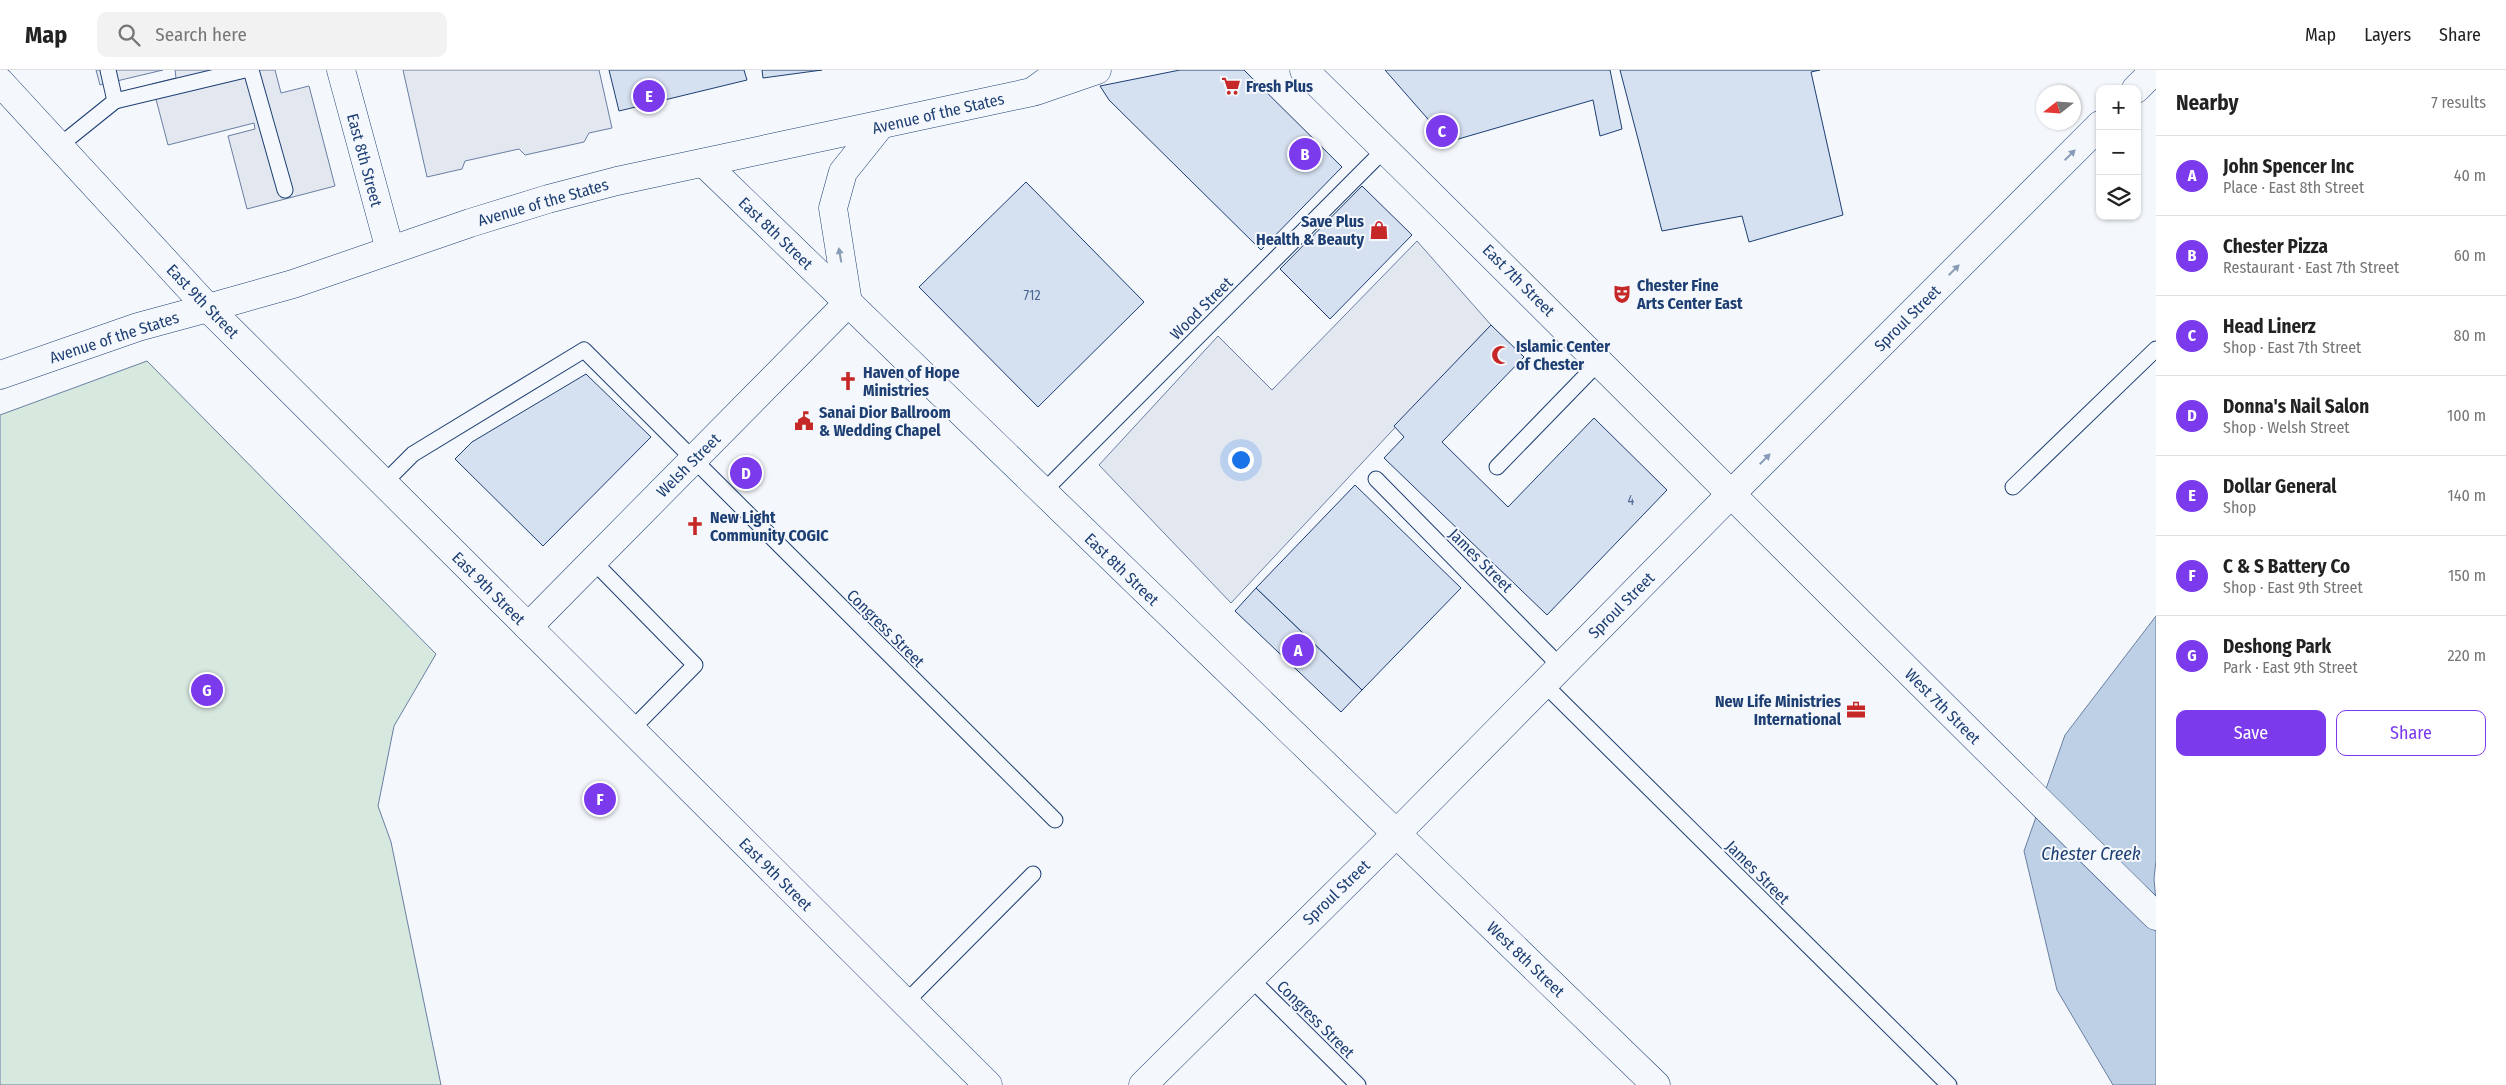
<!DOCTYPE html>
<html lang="en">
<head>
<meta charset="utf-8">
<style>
	body { margin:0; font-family:"Fira Sans Condensed",sans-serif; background:#f2f2f2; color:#222 }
	.controls { position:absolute; right:15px; top:15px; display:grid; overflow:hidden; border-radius:10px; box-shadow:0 1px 4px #0004 }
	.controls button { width:45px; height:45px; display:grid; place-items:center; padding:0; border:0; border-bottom:1px solid #e0e0e0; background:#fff; color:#222; font:25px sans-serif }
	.compass { position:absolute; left:2036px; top:15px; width:45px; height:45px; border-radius:50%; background:#fff; box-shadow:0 1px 4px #0004; rotate:253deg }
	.you { position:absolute; left:1240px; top:389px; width:18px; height:18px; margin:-12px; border:4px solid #fff; border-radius:50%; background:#1a73e8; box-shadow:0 0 0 8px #1a73e833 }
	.badge { display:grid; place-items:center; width:32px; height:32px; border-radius:50%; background:#7c3aed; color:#fff; font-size:16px; font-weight:700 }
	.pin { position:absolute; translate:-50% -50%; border:2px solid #fff; box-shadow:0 1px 5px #0006 }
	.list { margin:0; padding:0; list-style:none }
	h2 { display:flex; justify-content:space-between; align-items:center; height:65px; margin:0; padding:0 20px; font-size:21px }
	h2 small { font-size:16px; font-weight:400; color:#767676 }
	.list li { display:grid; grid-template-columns:32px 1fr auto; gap:15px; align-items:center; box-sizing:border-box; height:80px; padding:0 20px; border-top:1px solid #e0e0e0 }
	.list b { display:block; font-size:19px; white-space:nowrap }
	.list p { margin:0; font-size:16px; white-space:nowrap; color:#767676 }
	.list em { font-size:16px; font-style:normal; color:#767676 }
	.actions { display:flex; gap:10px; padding:15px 20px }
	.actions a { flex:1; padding:11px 0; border:1px solid #7c3aed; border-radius:10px; text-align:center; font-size:18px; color:#7c3aed }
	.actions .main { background:#7c3aed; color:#fff }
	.icon { flex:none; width:28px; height:28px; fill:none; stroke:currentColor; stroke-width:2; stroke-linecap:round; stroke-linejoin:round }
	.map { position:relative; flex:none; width:2156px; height:1015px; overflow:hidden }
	header { display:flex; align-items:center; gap:30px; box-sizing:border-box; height:70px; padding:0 25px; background:#fff; border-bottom:1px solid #e0e0e0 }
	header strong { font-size:24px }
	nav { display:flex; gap:28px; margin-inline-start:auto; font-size:18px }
	.search { width:350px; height:45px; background:#f2f2f2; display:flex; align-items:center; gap:12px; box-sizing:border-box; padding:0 18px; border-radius:10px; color:#767676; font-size:19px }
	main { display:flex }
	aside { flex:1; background:#fff }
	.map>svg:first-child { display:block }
	.green { fill:#d7e8df; stroke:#687fa3 }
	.parking { fill:#e3e8f0; stroke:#687fa3 }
	.water { fill:#bed0e5; stroke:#687fa3 }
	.building { fill:#d5e0f0; stroke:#1d3f73 }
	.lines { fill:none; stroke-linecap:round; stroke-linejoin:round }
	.service-casing { stroke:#1d3f73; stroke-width:17 }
	.minor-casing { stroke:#1d3f73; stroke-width:29 }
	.tertiary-casing { stroke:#1d3f73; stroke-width:29 }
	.primary-casing { stroke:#1d3f73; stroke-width:29 }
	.service { stroke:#f4f7fb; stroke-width:15 }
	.minor { stroke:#f4f7fb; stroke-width:28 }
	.tertiary { stroke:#f4f7fb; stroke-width:28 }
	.primary { stroke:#f4f7fb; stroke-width:28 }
	.oneway { fill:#889bb7 }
	.labels { text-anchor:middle; stroke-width:4; stroke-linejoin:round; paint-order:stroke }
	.number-label { font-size:14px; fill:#4b6792 }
	.poi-label { font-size:16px; font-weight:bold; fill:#1d3f73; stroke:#f4f7fb; text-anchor:start }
	.street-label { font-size:16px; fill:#1d3f73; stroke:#f4f7fb }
	.water-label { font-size:18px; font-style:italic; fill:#1d3f73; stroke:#f4f7fb }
</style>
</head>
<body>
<header>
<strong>Map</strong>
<div class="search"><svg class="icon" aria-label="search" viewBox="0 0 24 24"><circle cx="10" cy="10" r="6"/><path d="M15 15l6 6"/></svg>Search here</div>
<nav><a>Map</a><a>Layers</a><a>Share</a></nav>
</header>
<main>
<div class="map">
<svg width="2156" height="1015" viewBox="0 0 2156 1015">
	<rect width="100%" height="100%" fill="#f4f7fb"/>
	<!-- green -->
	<polygon class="green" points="147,291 436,584 394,656 378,736 391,772 441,1015 0,1015 0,345"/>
	<!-- parking -->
	<g class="parking">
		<polygon points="96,0 163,0 100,15"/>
		<polygon points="175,0 275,0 281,23 309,16 335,116 247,139 228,66 255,59 254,53 168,75 152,14 176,8"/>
		<polygon points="403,0 599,0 612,58 589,63 584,72 525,85 519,79 465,91 462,99 427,107"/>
		<polygon points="1417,171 1491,255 1231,533 1099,395 1218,266 1272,320"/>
	</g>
	<!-- water -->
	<polygon class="water" points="2156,546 2156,790 2154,809 2156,832 2156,1015 2113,1015 2057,920 2024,781 2065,665"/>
	<!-- building -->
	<g class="building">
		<polygon points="609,0 744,0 747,10 619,41"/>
		<polygon points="762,0 822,0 763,8"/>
		<polygon points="1180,0 1244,0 1342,97 1261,180 1109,30 1100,16"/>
		<polygon points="1385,0 1610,0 1622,59 1600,66 1593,30 1448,72"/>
		<polygon points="1620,0 1820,0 1811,2 1843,145 1749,172 1742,146 1662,161"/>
		<polygon points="1026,112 1144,232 1038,337 919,217"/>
		<polygon points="1362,116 1412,165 1330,249 1280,199"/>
		<polygon points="1491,255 1524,287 1442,372 1508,437 1594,348 1667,420 1547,545 1384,388 1404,367 1394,356"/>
		<polygon points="586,304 651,367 543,476 455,389 472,372"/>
		<polygon points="1355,415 1461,518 1362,620 1256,518"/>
		<polygon points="1256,518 1362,620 1341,642 1235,541"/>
	</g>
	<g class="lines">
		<!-- service casing -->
		<g class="service-casing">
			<g id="service">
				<polyline points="108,0 115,31 245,0"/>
				<polyline points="251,0 285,120"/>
				<polyline points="59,76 115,31"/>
				<polyline points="1497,397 1599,292"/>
				<polyline points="1376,409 1560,596"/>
				<polyline points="384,413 413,384 584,280 1055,750"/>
				<polyline points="2013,417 2156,279"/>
				<polyline points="1043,422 1385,79"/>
				<polyline points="593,491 695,595 631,660"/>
				<polyline points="1543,613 1949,1015"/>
				<polyline points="1249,907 1358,1015"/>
				<polyline points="905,933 1033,804"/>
			</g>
		</g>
		<!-- minor casing -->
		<g class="minor-casing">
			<g id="minor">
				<polyline points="341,0 390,180"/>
				<path d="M 1304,0 C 1590,280 1870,566 2156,846"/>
				<polyline points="2136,19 2155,0"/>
				<polyline points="1036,21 1097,0"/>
				<polyline points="704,93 1656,1015"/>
				<polyline points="848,233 833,138 843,102 879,57"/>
				<polyline points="528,557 848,233"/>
				<polyline points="1143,1015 1396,764 1731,424 2100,55"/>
			</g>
		</g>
		<!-- tertiary casing -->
		<g class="tertiary-casing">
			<polyline id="tertiary" points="208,238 293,214 470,153 548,129 617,111 1032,22 1062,0"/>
		</g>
		<!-- primary casing -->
		<g class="primary-casing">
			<g id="primary">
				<polyline points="0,12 208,238 988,1015"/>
				<polyline points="0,305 138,257 208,238"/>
			</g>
		</g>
		<!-- service -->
		<use href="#service" class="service"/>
		<!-- minor -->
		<use href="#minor" class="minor"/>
		<!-- tertiary -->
		<use href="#tertiary" class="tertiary"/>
		<!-- primary -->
		<use href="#primary" class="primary"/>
	</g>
	<!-- one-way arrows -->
	<defs><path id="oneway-solid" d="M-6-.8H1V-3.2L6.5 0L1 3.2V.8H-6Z" transform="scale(1.25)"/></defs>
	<g class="oneway">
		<use href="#oneway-solid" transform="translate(2070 85) rotate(-45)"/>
		<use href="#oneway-solid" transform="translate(840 185) rotate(-100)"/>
		<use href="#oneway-solid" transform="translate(1954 200) rotate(-45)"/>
		<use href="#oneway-solid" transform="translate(1765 389) rotate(-45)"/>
	</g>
	<!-- icons -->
	<defs>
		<g id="supermarket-bare" transform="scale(1.5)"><path d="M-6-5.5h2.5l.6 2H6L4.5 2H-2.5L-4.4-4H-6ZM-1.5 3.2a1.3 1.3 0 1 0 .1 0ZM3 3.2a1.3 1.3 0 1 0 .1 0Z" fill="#c62828" stroke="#f4f7fb" stroke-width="2.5" paint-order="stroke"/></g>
		<g id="shop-bare" transform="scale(1.5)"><path d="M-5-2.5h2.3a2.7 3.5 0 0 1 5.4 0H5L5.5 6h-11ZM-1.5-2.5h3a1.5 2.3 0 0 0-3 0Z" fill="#c62828" stroke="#f4f7fb" stroke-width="2.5" paint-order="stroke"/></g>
		<g id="theatre-bare" transform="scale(1.5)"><path d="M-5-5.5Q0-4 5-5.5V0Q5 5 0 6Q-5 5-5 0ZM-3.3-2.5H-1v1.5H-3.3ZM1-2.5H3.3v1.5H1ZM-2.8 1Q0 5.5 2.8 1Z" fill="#c62828" stroke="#f4f7fb" stroke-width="2.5" paint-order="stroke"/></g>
		<g id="mosque-bare" transform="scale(1.5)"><path d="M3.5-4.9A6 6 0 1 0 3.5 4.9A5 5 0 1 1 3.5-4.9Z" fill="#c62828" stroke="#f4f7fb" stroke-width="2.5" paint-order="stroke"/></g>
		<g id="church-bare" transform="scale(1.5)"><path d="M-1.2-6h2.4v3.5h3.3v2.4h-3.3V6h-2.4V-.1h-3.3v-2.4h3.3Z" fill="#c62828" stroke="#f4f7fb" stroke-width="2.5" paint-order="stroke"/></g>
		<g id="civic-bare" transform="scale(1.5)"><path d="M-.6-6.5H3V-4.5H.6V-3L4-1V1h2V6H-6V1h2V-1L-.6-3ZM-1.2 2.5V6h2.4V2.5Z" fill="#c62828" stroke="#f4f7fb" stroke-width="2.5" paint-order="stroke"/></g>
		<g id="office-bare" transform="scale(1.5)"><path d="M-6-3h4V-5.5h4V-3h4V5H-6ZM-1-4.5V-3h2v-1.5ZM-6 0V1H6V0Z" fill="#c62828" stroke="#f4f7fb" stroke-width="2.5" paint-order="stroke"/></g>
	</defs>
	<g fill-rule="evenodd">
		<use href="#supermarket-bare" x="1231" y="16"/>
		<use href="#shop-bare" x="1379" y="160"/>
		<use href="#theatre-bare" x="1622" y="224"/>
		<use href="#mosque-bare" x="1501" y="285"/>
		<use href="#church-bare" x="848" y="311"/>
		<use href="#civic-bare" x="804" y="351"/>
		<use href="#church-bare" x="695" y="456"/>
		<use href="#office-bare" x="1856" y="640"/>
	</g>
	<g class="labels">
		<!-- number labels -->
		<g class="number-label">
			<text x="1032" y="230">712</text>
			<text x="1631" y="435">4</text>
		</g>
		<!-- poi labels -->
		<g class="poi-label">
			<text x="1246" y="22">Fresh Plus</text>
			<text x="1364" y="157" text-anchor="end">Save Plus<tspan x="1364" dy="18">Health &amp; Beauty</tspan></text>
			<text x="1637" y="221">Chester Fine<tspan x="1637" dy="18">Arts Center East</tspan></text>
			<text x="1516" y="282">Islamic Center<tspan x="1516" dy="18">of Chester</tspan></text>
			<text x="863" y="308">Haven of Hope<tspan x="863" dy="18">Ministries</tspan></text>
			<text x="819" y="348">Sanai Dior Ballroom<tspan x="819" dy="18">&amp; Wedding Chapel</tspan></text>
			<text x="710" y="453">New Light<tspan x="710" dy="18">Community COGIC</tspan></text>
			<text x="1841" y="637" text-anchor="end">New Life Ministries<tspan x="1841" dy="18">International</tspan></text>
		</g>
		<!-- street labels -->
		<g class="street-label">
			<text transform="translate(938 43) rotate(-13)" y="6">Avenue of the States</text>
			<text transform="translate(365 90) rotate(75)" y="6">East 8th Street</text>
			<text transform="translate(543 132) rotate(-16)" y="6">Avenue of the States</text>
			<text transform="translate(776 163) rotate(44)" y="6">East 8th Street</text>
			<text transform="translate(1519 210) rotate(45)" y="6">East 7th Street</text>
			<text transform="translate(203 231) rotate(46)" y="6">East 9th Street</text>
			<text transform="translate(1201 238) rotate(-45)" y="6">Wood Street</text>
			<text transform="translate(1907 248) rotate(-45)" y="6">Sproul Street</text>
			<text transform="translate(114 267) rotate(-18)" y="6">Avenue of the States</text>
			<text transform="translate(688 395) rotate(-45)" y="6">Welsh Street</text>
			<text transform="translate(1481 490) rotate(45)" y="6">James Street</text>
			<text transform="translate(1122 499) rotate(44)" y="6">East 8th Street</text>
			<text transform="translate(489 518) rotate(45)" y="6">East 9th Street</text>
			<text transform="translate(1621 535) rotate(-45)" y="6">Sproul Street</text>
			<text transform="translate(886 558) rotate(45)" y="6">Congress Street</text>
			<text transform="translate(1943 636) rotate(45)" y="6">West 7th Street</text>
			<text transform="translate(1758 802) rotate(45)" y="6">James Street</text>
			<text transform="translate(776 804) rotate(45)" y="6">East 9th Street</text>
			<text transform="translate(1336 822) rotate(-44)" y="6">Sproul Street</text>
			<text transform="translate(1526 889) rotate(44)" y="6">West 8th Street</text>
			<text transform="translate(1316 949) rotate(45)" y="6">Congress Street</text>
		</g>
		<!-- water labels -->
		<g class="water-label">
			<text x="2091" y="790">Chester Creek</text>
		</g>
	</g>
</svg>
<div class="controls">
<button>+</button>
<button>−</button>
<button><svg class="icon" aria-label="layers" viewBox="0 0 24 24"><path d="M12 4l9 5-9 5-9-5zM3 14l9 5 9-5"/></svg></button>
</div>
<svg class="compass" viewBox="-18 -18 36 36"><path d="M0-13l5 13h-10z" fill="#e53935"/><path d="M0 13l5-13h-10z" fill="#767676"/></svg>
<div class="you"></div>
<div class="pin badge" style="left:1298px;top:580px">A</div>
<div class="pin badge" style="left:1305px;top:84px">B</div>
<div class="pin badge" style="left:1442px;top:61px">C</div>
<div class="pin badge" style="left:746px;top:403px">D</div>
<div class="pin badge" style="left:649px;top:26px">E</div>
<div class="pin badge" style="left:600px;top:729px">F</div>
<div class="pin badge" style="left:207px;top:620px">G</div>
</div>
<aside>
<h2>Nearby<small>7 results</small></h2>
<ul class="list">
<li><span class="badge">A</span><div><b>John Spencer Inc</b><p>Place · East 8th Street</p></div><em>40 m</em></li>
<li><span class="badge">B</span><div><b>Chester Pizza</b><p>Restaurant · East 7th Street</p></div><em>60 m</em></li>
<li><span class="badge">C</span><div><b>Head Linerz</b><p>Shop · East 7th Street</p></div><em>80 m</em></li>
<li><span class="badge">D</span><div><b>Donna's Nail Salon</b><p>Shop · Welsh Street</p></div><em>100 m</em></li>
<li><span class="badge">E</span><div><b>Dollar General</b><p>Shop</p></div><em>140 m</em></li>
<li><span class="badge">F</span><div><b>C &amp; S Battery Co</b><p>Shop · East 9th Street</p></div><em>150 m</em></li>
<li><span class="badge">G</span><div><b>Deshong Park</b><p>Park · East 9th Street</p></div><em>220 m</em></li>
</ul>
<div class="actions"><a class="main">Save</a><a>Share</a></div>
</aside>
</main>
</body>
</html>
